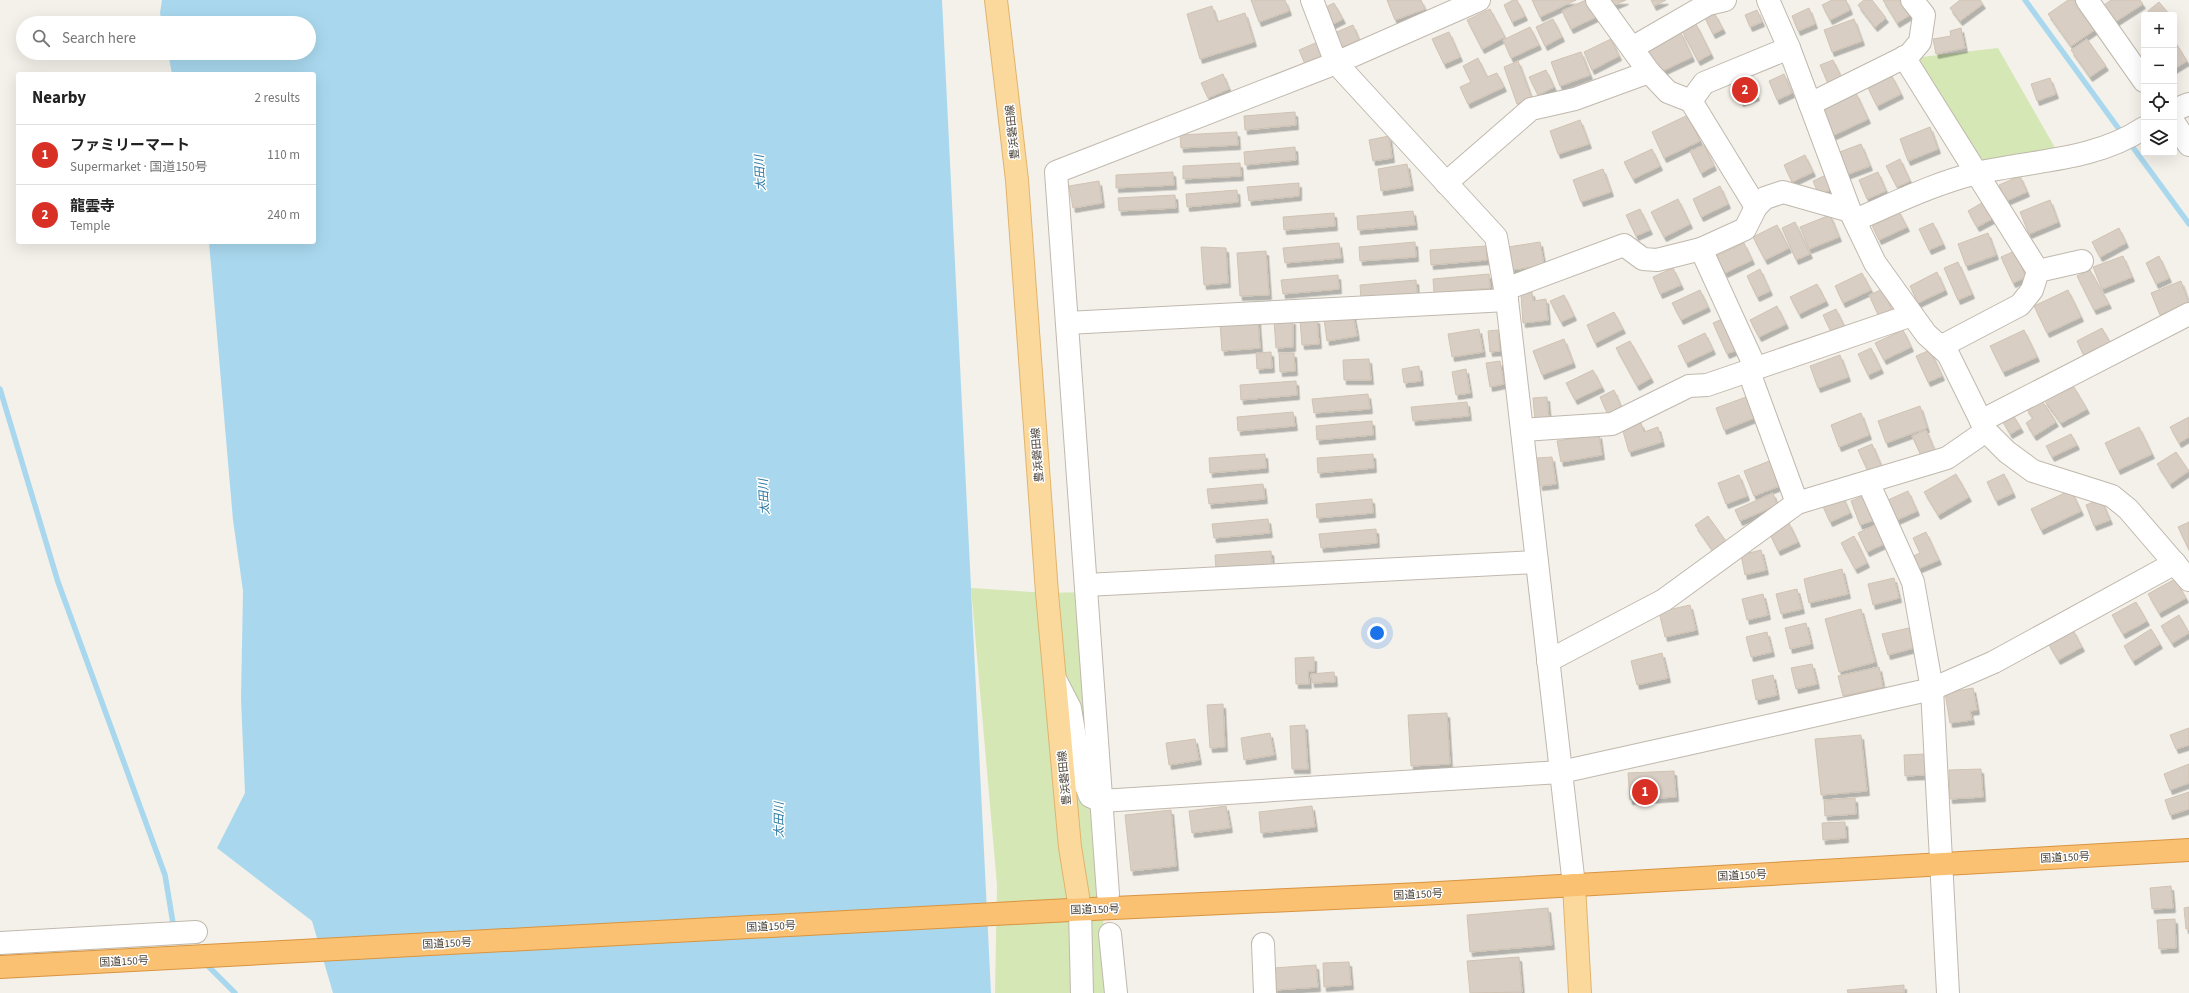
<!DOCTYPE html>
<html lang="en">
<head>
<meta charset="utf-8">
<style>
	body { margin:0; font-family:"Source Sans 3","Noto Sans JP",sans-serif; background:#f6f6f6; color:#222 }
	.controls { position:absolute; right:12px; top:12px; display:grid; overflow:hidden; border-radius:4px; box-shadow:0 4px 16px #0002 }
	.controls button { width:36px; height:36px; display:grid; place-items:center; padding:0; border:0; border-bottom:1px solid #e0e0e0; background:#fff; color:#222; font:20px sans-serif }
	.you { position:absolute; left:1377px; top:633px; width:14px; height:14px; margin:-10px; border:3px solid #fff; border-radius:50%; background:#1a73e8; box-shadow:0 0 0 6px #1a73e833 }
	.badge { display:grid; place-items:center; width:26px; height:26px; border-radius:50%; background:#d93025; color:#fff; font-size:13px; font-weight:700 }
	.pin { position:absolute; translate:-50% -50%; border:2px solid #fff; box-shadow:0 1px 4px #0006 }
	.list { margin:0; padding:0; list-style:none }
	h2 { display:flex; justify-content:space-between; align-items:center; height:52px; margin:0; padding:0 16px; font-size:17px }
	h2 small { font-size:13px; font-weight:400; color:#767676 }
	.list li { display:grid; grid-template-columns:26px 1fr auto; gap:12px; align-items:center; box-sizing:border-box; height:60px; padding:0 16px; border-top:1px solid #e0e0e0 }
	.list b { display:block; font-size:15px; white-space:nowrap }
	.list p { margin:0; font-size:13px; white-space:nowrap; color:#767676 }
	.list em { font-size:13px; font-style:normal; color:#767676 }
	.icon { flex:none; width:22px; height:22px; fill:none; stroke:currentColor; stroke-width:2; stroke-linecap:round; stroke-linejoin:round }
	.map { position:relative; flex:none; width:2189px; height:993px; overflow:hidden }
	.search { position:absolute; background:#fff; box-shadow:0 4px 16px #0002; left:16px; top:16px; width:300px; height:44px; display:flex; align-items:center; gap:10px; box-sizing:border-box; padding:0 14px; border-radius:22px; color:#767676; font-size:15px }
	.panel { position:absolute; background:#fff; box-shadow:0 4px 16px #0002; left:16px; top:72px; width:300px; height:172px; border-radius:4px }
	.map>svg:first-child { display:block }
	.green { fill:#d4e7b5 }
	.water { fill:#a9d8ee }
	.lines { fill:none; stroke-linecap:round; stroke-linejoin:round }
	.stream { stroke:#a9d8ee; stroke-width:5.5 }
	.building { fill:#d9cec3; stroke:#d0c3b3; filter:url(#shadow) }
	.minor-casing { stroke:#c0b8ad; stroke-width:24 }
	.major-casing { stroke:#e0b46c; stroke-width:24 }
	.highway-casing { stroke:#d99440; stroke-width:24 }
	.minor { stroke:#fff; stroke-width:22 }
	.major { stroke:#fbd99d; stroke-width:22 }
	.highway { stroke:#f9c171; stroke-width:22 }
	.labels { text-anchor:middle; stroke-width:3; stroke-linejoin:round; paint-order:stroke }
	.street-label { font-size:11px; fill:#484138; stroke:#fff }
	.water-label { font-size:12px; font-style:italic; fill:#307aa2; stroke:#fff }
</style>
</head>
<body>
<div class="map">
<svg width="2189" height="993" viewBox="0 0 2189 993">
	<defs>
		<filter id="shadow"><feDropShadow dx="2.5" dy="4.5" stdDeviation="0" flood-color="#0004"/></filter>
	</defs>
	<rect width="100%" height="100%" fill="#f4f1ea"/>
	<!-- green -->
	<g class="green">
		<polygon points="1998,48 2058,153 1980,168 1913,58"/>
		<polygon points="971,588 1047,593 1086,592 1107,993 995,993 997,885"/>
	</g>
	<!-- water -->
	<polygon class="water" points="162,0 942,0 991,993 333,993 312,921 217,848 245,793 241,699 243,591 233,520 209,242 314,242 314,74 172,74 168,53 309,53 309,23 162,23 160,13"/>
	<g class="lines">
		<!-- stream -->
		<g class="stream">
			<polyline points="2025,0 2124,136"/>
			<polyline points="2129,142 2189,224"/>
			<polyline points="0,389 58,582 165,875 174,929"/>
			<polyline points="203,961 235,993"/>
		</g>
	</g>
	<!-- building -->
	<g class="building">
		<polygon points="1251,0 1285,0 1289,11 1259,22"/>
		<polygon points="1387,0 1421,0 1425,9 1395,20"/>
		<polygon points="1513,0 1517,0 1525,16 1512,22 1504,5"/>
		<polygon points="1532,0 1576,0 1540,17"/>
		<polygon points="1586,0 1598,16 1571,29 1562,11"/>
		<polygon points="1609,0 1626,0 1612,6"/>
		<polygon points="1651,0 1666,0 1654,6"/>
		<polygon points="1832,0 1846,0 1850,10 1830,20 1822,5"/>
		<polygon points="1864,0 1872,0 1886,18 1875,27 1858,5"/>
		<polygon points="1883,0 1900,0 1910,15 1897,23"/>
		<polygon points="1960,0 1980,0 1983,4 1960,21 1950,8"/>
		<polygon points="2068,0 2076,0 2096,29 2071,46 2048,14"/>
		<polygon points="2111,0 2140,0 2143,4 2115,22 2104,5"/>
		<polygon points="2159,2 2170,15 2151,15 2148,11"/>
		<polygon points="1334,3 1343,19 1331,25 1322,9"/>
		<polygon points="1212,6 1217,22 1245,13 1254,42 1200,59 1187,14"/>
		<polygon points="1809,8 1815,24 1798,31 1792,16"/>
		<polygon points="1490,9 1505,37 1482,49 1467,20"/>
		<polygon points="1757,10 1762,22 1750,27 1745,15"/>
		<polygon points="1715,14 1723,29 1713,34 1705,18"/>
		<polygon points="1553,19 1562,37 1545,46 1536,27"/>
		<polygon points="1854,19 1862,41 1832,52 1824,30"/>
		<polygon points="1696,24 1711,54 1698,61 1682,31"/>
		<polygon points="1353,25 1359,40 1338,49 1332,34"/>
		<polygon points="1530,27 1539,45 1511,58 1503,40"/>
		<polygon points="1961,28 1965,48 1936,54 1933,39 1951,36 1950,31"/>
		<polygon points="1680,31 1692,57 1656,74 1644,48"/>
		<polygon points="1449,32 1460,57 1444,64 1432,39"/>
		<polygon points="1611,39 1619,56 1592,70 1584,52"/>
		<polygon points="2087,39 2106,66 2090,77 2071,50"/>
		<polygon points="2174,40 2187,61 2174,69"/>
		<polygon points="1320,41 1327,55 1305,64 1299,50"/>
		<polygon points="1581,52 1590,75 1560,86 1551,62"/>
		<polygon points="1478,58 1487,77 1497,73 1504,87 1468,104 1460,87 1471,82 1463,66"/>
		<polygon points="1833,60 1842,79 1829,86 1820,65"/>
		<polygon points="1518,61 1532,99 1517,104 1504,67"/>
		<polygon points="1546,70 1554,87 1538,95 1529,77"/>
		<polygon points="1223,74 1229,89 1208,98 1201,83"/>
		<polygon points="1784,74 1792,93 1777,100 1769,81"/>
		<polygon points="1892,76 1901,94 1877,106 1868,88"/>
		<polygon points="1749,78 1757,96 1741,102 1734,85"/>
		<polygon points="2050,78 2056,94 2037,101 2031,84"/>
		<polygon points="1856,93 1868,119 1832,136 1820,110"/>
		<polygon points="1295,112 1296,125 1245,130 1244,116"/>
		<polygon points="1688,115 1700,141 1664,158 1652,132"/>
		<polygon points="1580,120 1589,144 1558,154 1550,131"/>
		<polygon points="1930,127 1938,149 1908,161 1900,139"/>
		<polygon points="1237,132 1238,145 1181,148 1180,135"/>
		<polygon points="1389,136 1392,158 1373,161 1369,140"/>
		<polygon points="1861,144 1870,166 1846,175 1837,153"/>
		<polygon points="1704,145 1714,166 1701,173 1690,151"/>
		<polygon points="1295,147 1296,160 1245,165 1244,152"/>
		<polygon points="1652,149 1660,166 1633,179 1624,162"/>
		<polygon points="1805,155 1813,172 1792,182 1784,165"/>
		<polygon points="1900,159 1910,181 1897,187 1886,166"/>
		<polygon points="1240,163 1241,176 1183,179 1183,166"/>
		<polygon points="1407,164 1411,186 1381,191 1378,169"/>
		<polygon points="1603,169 1611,192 1581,202 1573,180"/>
		<polygon points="1173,172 1174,185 1116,188 1116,175"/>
		<polygon points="1878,172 1886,191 1867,199 1859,180"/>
		<polygon points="1826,175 1832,189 1819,195 1813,181"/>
		<polygon points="2020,176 2027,192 2006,201 1999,185"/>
		<polygon points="1099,181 1102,203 1073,208 1069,186"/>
		<polygon points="1299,183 1299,196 1249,201 1247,187"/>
		<polygon points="1720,186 1728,204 1701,217 1693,199"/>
		<polygon points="1237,190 1238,202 1187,207 1186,194"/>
		<polygon points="1175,195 1176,208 1119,211 1118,198"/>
		<polygon points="1678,199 1690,224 1664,237 1651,212"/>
		<polygon points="2050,200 2058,222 2029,234 2020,212"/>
		<polygon points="1985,201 1994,218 1977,227 1968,211"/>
		<polygon points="1640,209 1650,230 1636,236 1626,215"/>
		<polygon points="1898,210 1907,227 1879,240 1871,223"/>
		<polygon points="1413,211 1415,225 1358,230 1357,216"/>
		<polygon points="1334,213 1335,226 1284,230 1283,217"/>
		<polygon points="1830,215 1839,237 1809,249 1800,227"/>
		<polygon points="1795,222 1810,254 1796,260 1782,228"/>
		<polygon points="1933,223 1943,244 1929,250 1919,229"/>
		<polygon points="1777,225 1789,248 1765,260 1753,237"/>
		<polygon points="2119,228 2126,243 2100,257 2092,242"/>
		<polygon points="1988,233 1996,255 1966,266 1958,244"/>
		<polygon points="1415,242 1416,257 1360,261 1359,247"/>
		<polygon points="1540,242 1544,265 1512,270 1508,247"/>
		<polygon points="1339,243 1341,258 1285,263 1283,248"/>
		<polygon points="1744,243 1752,260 1725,273 1716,256"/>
		<polygon points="1486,246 1487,260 1431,265 1430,250"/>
		<polygon points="1201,247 1226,248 1228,283 1204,285"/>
		<polygon points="1266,251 1269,295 1240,296 1237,253"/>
		<polygon points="2015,251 2026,277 2013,283 2001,257"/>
		<polygon points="2123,256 2132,277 2102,289 2093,267"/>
		<polygon points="2159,256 2169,278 2156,284 2146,263"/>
		<polygon points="1958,262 1972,294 1958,300 1944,268"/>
		<polygon points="1673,268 1681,285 1660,294 1653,277"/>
		<polygon points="1760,269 1770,291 1757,297 1747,276"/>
		<polygon points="2090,270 2109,304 2094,310 2077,276"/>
		<polygon points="1937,272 1945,290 1918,303 1910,286"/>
		<polygon points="1862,273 1871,290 1843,303 1835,286"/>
		<polygon points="1489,274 1490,288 1434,293 1433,279"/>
		<polygon points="1338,275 1339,289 1283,294 1281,280"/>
		<polygon points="1416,280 1417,294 1361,299 1360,285"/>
		<polygon points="2181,281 2189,304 2160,315 2151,293"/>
		<polygon points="1817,284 1826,301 1799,314 1790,297"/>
		<polygon points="1883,289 1894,315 1881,321 1869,295"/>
		<polygon points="1700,290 1708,307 1681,320 1672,303"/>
		<polygon points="2068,290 2081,317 2047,333 2034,306"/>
		<polygon points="1532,292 1533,301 1546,299 1548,320 1523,323 1521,294"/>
		<polygon points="1564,295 1574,316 1561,322 1550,301"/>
		<polygon points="1777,306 1786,324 1759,337 1750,320"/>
		<polygon points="1836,309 1846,330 1833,336 1823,315"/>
		<polygon points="1614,312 1623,329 1595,343 1587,325"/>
		<polygon points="1353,314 1357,336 1327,341 1324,319"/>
		<polygon points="1727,317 1741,348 1727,354 1713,323"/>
		<polygon points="1317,319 1319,344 1302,345 1300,320"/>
		<polygon points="1258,320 1260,348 1222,351 1220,323"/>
		<polygon points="1293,320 1293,347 1276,348 1274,321"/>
		<polygon points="2102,328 2111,344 2085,358 2077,341"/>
		<polygon points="1479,329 1483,352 1452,357 1448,334"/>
		<polygon points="1498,330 1500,351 1490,352 1488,331"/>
		<polygon points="1903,330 1911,347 1884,360 1875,343"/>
		<polygon points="2024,330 2037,357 2003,372 1990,346"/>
		<polygon points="1705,333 1713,350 1686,363 1678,346"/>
		<polygon points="1564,339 1573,363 1542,375 1533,351"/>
		<polygon points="1630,341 1651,378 1637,386 1616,348"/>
		<polygon points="1871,348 1881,369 1868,375 1858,354"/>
		<polygon points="1930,350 1942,376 1928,382 1916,356"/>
		<polygon points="1271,352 1272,368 1257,369 1256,353"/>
		<polygon points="1279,353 1294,353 1295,371 1280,372"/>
		<polygon points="1840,355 1848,377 1818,388 1810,366"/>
		<polygon points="1369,359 1371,380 1344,380 1343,360"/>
		<polygon points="1500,361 1504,384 1490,387 1486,363"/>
		<polygon points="1419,366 1421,381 1404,383 1402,369"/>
		<polygon points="1466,369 1470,393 1456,395 1452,372"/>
		<polygon points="1593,370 1602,387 1575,400 1566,383"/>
		<polygon points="1296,381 1297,395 1241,400 1240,385"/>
		<polygon points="2074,387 2087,409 2061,423 2044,400"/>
		<polygon points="1614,390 1622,409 1608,415 1600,397"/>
		<polygon points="1368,394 1370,409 1314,413 1312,399"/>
		<polygon points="1547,397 1549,420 1535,421 1533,398"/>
		<polygon points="1746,397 1754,418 1724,430 1716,408"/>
		<polygon points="2041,399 2056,422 2034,436 2026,423 2033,418 2026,408"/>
		<polygon points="1467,402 1469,416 1413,421 1411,407"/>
		<polygon points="1920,406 1927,428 1886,443 1878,421"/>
		<polygon points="1293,412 1295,426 1238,431 1237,417"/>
		<polygon points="2011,412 2021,428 2010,434 2001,418"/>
		<polygon points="1861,413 1869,435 1839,447 1831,425"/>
		<polygon points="2189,417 2189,437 2179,443 2170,427"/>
		<polygon points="1372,421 1373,435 1317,440 1316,426"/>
		<polygon points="1641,423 1644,432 1658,427 1662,442 1629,452 1622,428"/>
		<polygon points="2139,427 2152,454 2118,470 2105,443"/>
		<polygon points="1926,430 1937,456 1924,462 1912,436"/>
		<polygon points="1599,434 1602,455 1561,462 1557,441"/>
		<polygon points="2071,434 2077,445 2052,457 2046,446"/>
		<polygon points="1872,444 1883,470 1870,476 1858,450"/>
		<polygon points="2176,452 2189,471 2170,484 2157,464"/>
		<polygon points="1265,454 1266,468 1210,473 1209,458"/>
		<polygon points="1373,454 1374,468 1318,473 1317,458"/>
		<polygon points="1552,457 1556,484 1540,486 1537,458"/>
		<polygon points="1772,460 1782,485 1754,496 1744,471"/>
		<polygon points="1956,474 1969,497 1938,515 1924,492"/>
		<polygon points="2004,474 2013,493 1996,501 1987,482"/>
		<polygon points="1739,475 1747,496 1726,504 1718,483"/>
		<polygon points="1263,484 1265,499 1209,504 1207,489"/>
		<polygon points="2071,490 2081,511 2041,530 2031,509"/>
		<polygon points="1908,491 1917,511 1897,520 1888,500"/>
		<polygon points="1773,493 1777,505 1740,521 1735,510"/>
		<polygon points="1841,493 1850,513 1830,522 1821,502"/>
		<polygon points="1868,494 1877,519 1860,525 1851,501"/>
		<polygon points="1372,499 1373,513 1317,518 1316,504"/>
		<polygon points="2101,499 2110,520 2094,526 2086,505"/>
		<polygon points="1708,516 1726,541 1713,551 1695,525"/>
		<polygon points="1268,519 1270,533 1214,538 1212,524"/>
		<polygon points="2189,522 2189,550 2178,527"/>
		<polygon points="1789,523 1798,542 1778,551 1769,532"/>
		<polygon points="1877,524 1886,543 1867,552 1858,533"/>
		<polygon points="1376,529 1377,543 1321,548 1319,534"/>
		<polygon points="1926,532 1939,560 1915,570 1909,558 1920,553 1913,538"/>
		<polygon points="1854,536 1867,563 1855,569 1841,543"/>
		<polygon points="1761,550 1766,570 1745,575 1741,555"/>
		<polygon points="1271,551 1272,565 1216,570 1215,555"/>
		<polygon points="1842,569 1848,594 1809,603 1804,579"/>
		<polygon points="1894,578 1899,598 1873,605 1868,584"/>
		<polygon points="2175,579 2186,598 2159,613 2148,594"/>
		<polygon points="1797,589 1802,609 1781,614 1776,594"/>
		<polygon points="1763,594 1768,615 1747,620 1742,599"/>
		<polygon points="2136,602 2147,621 2123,634 2112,615"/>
		<polygon points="1690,605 1696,630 1665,637 1659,612"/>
		<polygon points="1861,609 1875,662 1839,672 1825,619"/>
		<polygon points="2179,615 2189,633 2172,643 2161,626"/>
		<polygon points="1806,623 1811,644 1790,649 1785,628"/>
		<polygon points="1909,628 1914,648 1888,655 1882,634"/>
		<polygon points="2151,629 2160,644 2133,661 2124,646"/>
		<polygon points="2073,630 2082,647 2058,660 2048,643"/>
		<polygon points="1767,632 1772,652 1751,657 1746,637"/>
		<polygon points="1662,653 1668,678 1637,685 1631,661"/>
		<polygon points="1314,657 1314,671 1308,671 1309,684 1296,684 1295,658"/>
		<polygon points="1812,664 1817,684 1796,689 1791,668"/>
		<polygon points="1879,667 1883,687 1843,696 1838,676"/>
		<polygon points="1334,672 1335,682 1312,683 1311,674"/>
		<polygon points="1773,675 1777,695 1756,700 1752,680"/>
		<polygon points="1973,688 1977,710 1970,711 1972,720 1950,723 1945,693"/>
		<polygon points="1223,704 1225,747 1210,748 1207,705"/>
		<polygon points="1447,713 1450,764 1411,766 1408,715"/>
		<polygon points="1305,725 1308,769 1292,769 1290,726"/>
		<polygon points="2189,728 2189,745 2176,749 2170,735"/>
		<polygon points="1270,733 1274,755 1244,760 1241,738"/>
		<polygon points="1861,735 1867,791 1821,795 1815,739"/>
		<polygon points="1195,739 1199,760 1169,765 1166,743"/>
		<polygon points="1924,754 1925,775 1905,776 1904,755"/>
		<polygon points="2189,764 2189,783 2170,790 2164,774"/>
		<polygon points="1981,769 1983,797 1950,799 1949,770"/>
		<polygon points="1674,771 1676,797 1630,800 1628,773"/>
		<polygon points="2189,792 2189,809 2170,815 2165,800"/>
		<polygon points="1855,798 1856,814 1825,816 1824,800"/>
		<polygon points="1226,806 1230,828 1192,833 1189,811"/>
		<polygon points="1312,806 1315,827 1261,833 1259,812"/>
		<polygon points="1171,810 1176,866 1131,871 1125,815"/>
		<polygon points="1845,822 1846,838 1823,840 1822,823"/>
		<polygon points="2171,886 2173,908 2152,909 2150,888"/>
		<polygon points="2189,907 2189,929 2186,929 2184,908"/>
		<polygon points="1548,908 1552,945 1470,952 1467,915"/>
		<polygon points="2175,919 2176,948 2159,949 2157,920"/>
		<polygon points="1519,957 1522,992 1470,993 1467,961"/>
		<polygon points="1349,962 1351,985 1324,987 1323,963"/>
		<polygon points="1316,965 1318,987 1275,990 1274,968"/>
		<polygon points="1904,985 1904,993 1848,993 1847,990"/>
	</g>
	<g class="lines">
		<!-- minor casing -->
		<g class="minor-casing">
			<g id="minor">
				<polyline points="1312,0 1336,63 1496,237 1507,300 1574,885"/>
				<polyline points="1597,0 1649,72 1668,92 1691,101 1756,207"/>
				<polyline points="1768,0 1789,48 1850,211 1875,263 1926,334 1948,354 1986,431 2007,452 2033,471 2112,496 2128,509 2189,580"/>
				<polyline points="2087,0 2144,81"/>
				<polyline points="1632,48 1708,4 1725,0"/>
				<polyline points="1904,57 2038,271 2032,290 2020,305 1940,347"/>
				<polyline points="1691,101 1704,83 1789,48"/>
				<polyline points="1810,104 1909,55 1920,42 1924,15 1912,0"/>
				<polyline points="2174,110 2189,104"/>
				<polyline points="2174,123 2189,145"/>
				<polyline points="1446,183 1531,109 1575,99 1649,72"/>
				<path d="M 1855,220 C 1895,203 1935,183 1977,173 C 2034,160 2094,161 2144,128"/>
				<polyline points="1701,249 1756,369"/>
				<polyline points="2038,271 2082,261"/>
				<polyline points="1506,289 1624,245 1643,259 1657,260 1701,249 1745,229 1756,207 1765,198 1783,192 1850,211"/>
				<polyline points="1067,323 1507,300"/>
				<polyline points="1749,372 1797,503"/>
				<polyline points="1981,421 2189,314"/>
				<polyline points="1522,430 1612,424 1689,386 1707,385 1912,315"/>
				<polyline points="1868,482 1913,582 1932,689 1948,993"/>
				<polyline points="1086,585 1537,562"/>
				<polyline points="1548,661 1664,600 1797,503 1947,458 1986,431"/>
				<polyline points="1055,679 1070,708 1081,773 1090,796 1101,801 1561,772 1692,743 1932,689 1994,662 2175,563"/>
				<polyline points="1108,894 1056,172 1336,63 1479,0"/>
				<polyline points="1080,909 1082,993"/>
				<polyline points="1110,934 1116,993"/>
				<polyline points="0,943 196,932"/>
				<polyline points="1263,944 1265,993"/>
			</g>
		</g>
		<!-- major casing -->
		<g class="major-casing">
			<g id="major">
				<polyline points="996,0 1017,180 1047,593 1070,847 1080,909"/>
				<polyline points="1574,885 1580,993"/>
			</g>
		</g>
		<!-- highway casing -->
		<g class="highway-casing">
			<polyline id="highway" points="0,967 1070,910 1421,894 2189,850"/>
		</g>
		<!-- minor -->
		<use href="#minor" class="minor"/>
		<!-- major -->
		<use href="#major" class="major"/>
		<!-- highway -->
		<use href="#highway" class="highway"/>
	</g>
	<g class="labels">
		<!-- street labels -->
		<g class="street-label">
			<text transform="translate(1012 132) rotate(-96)" y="4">豊浜磐田線</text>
			<text transform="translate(1037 455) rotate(-94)" y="4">豊浜磐田線</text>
			<text transform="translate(1064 778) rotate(-95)" y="4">豊浜磐田線</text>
			<text transform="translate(2065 857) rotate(-3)" y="4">国道150号</text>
			<text transform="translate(1742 875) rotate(-3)" y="4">国道150号</text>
			<text transform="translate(1418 894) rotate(-3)" y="4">国道150号</text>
			<text transform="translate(1095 909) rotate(-2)" y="4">国道150号</text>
			<text transform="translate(771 926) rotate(-3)" y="4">国道150号</text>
			<text transform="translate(447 943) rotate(-3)" y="4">国道150号</text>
			<text transform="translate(124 961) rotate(-3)" y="4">国道150号</text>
		</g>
		<!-- water labels -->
		<g class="water-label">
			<text transform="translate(760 173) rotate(-93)" y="4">太田川</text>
			<text transform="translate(764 497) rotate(-93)" y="4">太田川</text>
			<text transform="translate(779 820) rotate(-90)" y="4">太田川</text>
		</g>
	</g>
</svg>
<div class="controls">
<button>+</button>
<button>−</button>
<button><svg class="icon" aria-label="locate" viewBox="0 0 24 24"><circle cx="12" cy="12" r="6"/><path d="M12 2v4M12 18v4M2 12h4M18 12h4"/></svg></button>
<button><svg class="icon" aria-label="layers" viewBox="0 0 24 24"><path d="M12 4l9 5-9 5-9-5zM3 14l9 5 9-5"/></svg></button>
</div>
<div class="you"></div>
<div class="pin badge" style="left:1645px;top:792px">1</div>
<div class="pin badge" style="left:1745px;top:90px">2</div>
<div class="search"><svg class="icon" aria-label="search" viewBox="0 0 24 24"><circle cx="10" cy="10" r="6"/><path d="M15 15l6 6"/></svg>Search here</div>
<section class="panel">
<h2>Nearby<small>2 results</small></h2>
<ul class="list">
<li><span class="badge">1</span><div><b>ファミリーマート</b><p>Supermarket · 国道150号</p></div><em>110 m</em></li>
<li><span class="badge">2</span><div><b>龍雲寺</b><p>Temple</p></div><em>240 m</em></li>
</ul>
</section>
</div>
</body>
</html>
